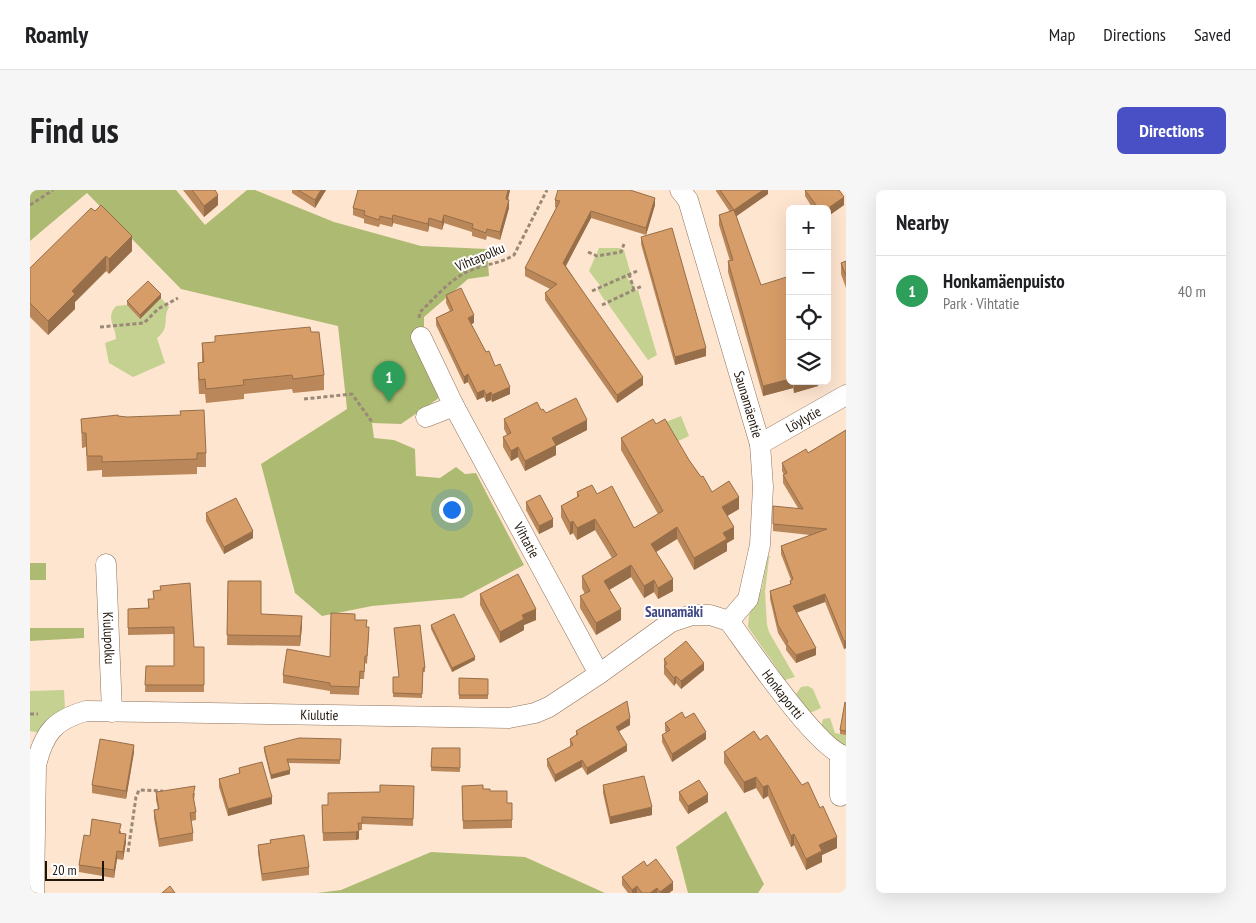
<!DOCTYPE html>
<html lang="en">
<head>
<meta charset="utf-8">
<style>
	body { margin:0; font-family:"PT Sans Narrow",sans-serif; background:#f6f6f6; color:#202124 }
	.controls { position:absolute; right:15px; top:15px; display:grid; overflow:hidden; border-radius:8px; box-shadow:0 5px 20px #0002 }
	.controls button { width:45px; height:45px; display:grid; place-items:center; padding:0; border:0; border-bottom:1px solid #e0e0e0; background:#fff; color:#202124; font:25px sans-serif }
	.scale { position:absolute; left:15px; bottom:12px; width:59px; box-sizing:border-box; padding-left:5px; border:2px solid #1f150b; border-top:0; font-size:14px; line-height:18px; white-space:nowrap; color:#1f150b; -webkit-text-stroke:4px #fff; paint-order:stroke }
	.you { position:absolute; left:421px; top:319px; width:18px; height:18px; margin:-12px; border:4px solid #fff; border-radius:50%; background:#1a73e8; box-shadow:0 0 0 8px #1a73e833 }
	.badge { display:grid; place-items:center; width:32px; height:32px; border-radius:50%; background:#494fc4; color:#fff; font-size:16px; font-weight:700 }
	.pin { position:absolute; translate:-50% -41px; filter:drop-shadow(0 1px 2px #0008) }
	.pin::after { content:''; position:absolute; top:26px; width:18px; height:15px; background:inherit; clip-path:polygon(0 0,100% 0,50% 100%) }
	.list { margin:0; padding:0; list-style:none }
	h2 { display:flex; justify-content:space-between; align-items:center; height:65px; margin:0; padding:0 20px; font-size:21px }
	h2 small { font-size:16px; font-weight:400; color:#757577 }
	.list li { display:grid; grid-template-columns:32px 1fr auto; gap:15px; align-items:center; box-sizing:border-box; height:70px; padding:0 20px; border-top:1px solid #e0e0e0 }
	.list b { display:block; font-size:19px; white-space:nowrap }
	.list p { margin:0; font-size:16px; white-space:nowrap; color:#757577 }
	.list em { font-size:16px; font-style:normal; color:#757577 }
	.icon { flex:none; width:28px; height:28px; fill:none; stroke:currentColor; stroke-width:2; stroke-linecap:round; stroke-linejoin:round }
	.map { position:relative; flex:none; width:816px; height:703px; overflow:hidden; border-radius:8px }
	header { display:flex; align-items:center; gap:30px; box-sizing:border-box; height:70px; padding:0 25px; background:#fff; border-bottom:1px solid #e0e0e0 }
	header strong { font-size:24px }
	nav { display:flex; gap:28px; margin-inline-start:auto; font-size:18px }
	.intro { display:flex; align-items:center; justify-content:space-between; box-sizing:border-box; height:120px; padding:0 30px }
	h1 { margin:0; font-size:35px }
	.button { padding:12px 22px; border-radius:8px; background:#494fc4; color:#fff; font-size:18px; font-weight:700 }
	main { display:flex; gap:30px; padding:0 30px }
	aside { flex:1; background:#fff; border-radius:8px; box-shadow:0 5px 20px #0002 }
	.map>svg:first-child { display:block }
	.green { fill:#c4d191 }
	.forest { fill:#adbb72 }
	.lines { fill:none; stroke-linecap:round; stroke-linejoin:round }
	.street-casing { stroke:#8f735b; stroke-width:21 }
	.path { stroke:#9b8978; stroke-width:3; stroke-dasharray:4 2.5; stroke-linecap:butt }
	.street { stroke:#fff; stroke-width:20 }
	.wall { fill:#b98759 }
	.shaded-wall { fill:#966e49 }
	.building { fill:#d79d68; stroke:#966e49 }
	.labels { text-anchor:middle; stroke-width:4; stroke-linejoin:round; paint-order:stroke }
	.street-label { font-size:14px; fill:#1f150b; stroke:#fff }
	.neighbourhood-label { font-size:15px; font-weight:bold; fill:#3f4784; stroke:#fff }
</style>
</head>
<body>
<header>
<strong>Roamly</strong>
<nav><a>Map</a><a>Directions</a><a>Saved</a></nav>
</header>
<div class="intro"><h1>Find us</h1><a class="button">Directions</a></div>
<main>
<div class="map">
<svg width="816" height="703" viewBox="0 0 816 703">
	<rect width="100%" height="100%" fill="#fee5d0"/>
	<!-- green -->
	<g class="green">
		<polygon points="569,58 589,58 594,60 601,85 597,87 599,91 602,89 605,101 608,100 627,165 618,170 578,114 577,110 575,111 568,100 572,98 559,81"/>
		<path d="M 131,108 L 139,117 C 132,129 141,137 127,148 L 135,173 L 103,187 L 79,173 L 75,153 L 86,149 C 86,136 75,128 86,116 L 97,115 L 110,129 Z"/>
		<polygon points="651,226 659,246 644,253 633,233"/>
		<polygon points="738,366 741,367 739,368 735,402 737,435 739,442 765,487 755,490 718,437 719,425 732,398"/>
		<polygon points="778,496 783,499 791,518 780,523 766,504 771,497"/>
		<polygon points="34,500 35,519 11,543 0,541 0,501"/>
		<polygon points="800,528 805,543 816,545 816,557 791,537 793,529"/>
	</g>
	<!-- forest -->
	<g class="forest">
		<polygon points="0,0 146,0 175,35 217,0 225,0 304,32 391,56 457,59 459,86 438,89 394,127 394,142 412,206 371,234 342,233 344,248 364,250 385,259 386,286 410,288 426,277 435,284 446,283 494,375 432,408 342,416 292,426 265,403 231,274 317,219 308,136 151,99 57,3 0,51"/>
		<rect x="0" y="373" width="16" height="17"/>
		<polygon points="0,438 54,438 54,448 0,451"/>
		<polygon points="696,621 734,694 728,703 658,703 646,657"/>
		<polygon points="401,662 495,667 575,703 287,703 311,700"/>
	</g>
	<g class="lines">
		<!-- street casing -->
		<g class="street-casing">
			<g id="street">
				<path id="s1" d="M 650,0 L 658,10 L 730,254 L 733,297 L 730,355 L 718,409 L 699,431"/>
				<path id="s2" d="M 391,147 L 424,216 L 569,484"/>
				<polyline points="396,227 424,216"/>
				<path id="s3" d="M 730,254 L 816,205"/>
				<path id="s4" d="M 76,374 L 82,522"/>
				<path id="s5" d="M 699,431 C 719,458 789,562 816,566"/>
				<polyline points="810,565 810,606"/>
				<path id="s6" d="M 4,703 L 6,575 C 14,543 24,530 56,521 L 479,528 L 505,523 L 519,517 L 569,484 L 641,432 L 662,425 L 680,425 L 699,431"/>
			</g>
		</g>
		<!-- path -->
		<g class="path">
			<polyline points="0,15 23,0"/>
			<polyline points="558,62 567,66 591,62 594,54"/>
			<polyline points="599,84 604,100"/>
			<polyline points="562,101 607,81"/>
			<polyline points="572,115 612,96"/>
			<path d="M 389,128 L 390,122 C 405,108 420,89 439,81 C 454,74 470,74 484,65 L 517,0"/>
			<polyline points="70,137 114,133 128,119 148,108"/>
			<polyline points="274,209 322,204 342,232"/>
			<polyline points="0,524 8,524"/>
			<polyline points="98,662 106,607 109,600 133,601"/>
		</g>
		<!-- street -->
		<use href="#street" class="street"/>
	</g>
	<!-- wall -->
	<g class="wall">
		<polygon points="153,0 185,0 188,15 174,27"/>
		<polygon points="262,0 296,0 285,18 262,3"/>
		<polygon points="328,0 480,0 478,10 479,18 470,50 457,46 456,50 442,46 442,42 414,33 412,40 399,36 398,42 363,33 362,37 350,34 349,37 334,33 334,29 323,25 323,18"/>
		<polygon points="686,0 738,0 738,4 706,26 760,191 788,191 788,196 764,203 763,198 733,206 698,82 698,71 700,71 689,35 689,25 700,22 686,1"/>
		<polygon points="775,0 809,0 814,15 797,27 797,19 783,19 775,6"/>
		<polygon points="525,10 625,15 616,45 561,28 536,76 613,195 587,213 515,110 515,103 520,99 495,86 495,78 526,18 525,17"/>
		<polygon points="611,47 676,166 645,175 611,54"/>
		<polygon points="102,61 79,84 76,81 45,112 45,119 18,145 0,127 0,78"/>
		<polygon points="816,71 816,98 811,84 811,73"/>
		<polygon points="416,105 444,133 441,134 456,162 465,176 480,204 462,212 461,210 456,212 454,207 447,210 438,192 434,194 406,135 406,128 420,121 416,113"/>
		<polygon points="131,108 110,129 97,115 97,111"/>
		<polygon points="281,142 294,185 294,200 263,203 262,199 214,204 214,209 176,213 175,204 169,204 168,187 168,173 172,172 172,153 185,152 185,146"/>
		<polygon points="511,220 516,223 557,240 526,256 526,265 495,281 488,267 481,271 473,257 473,247 477,245 474,239 474,229"/>
		<polygon points="88,226 176,263 176,277 167,277 167,284 72,287 72,280 57,281 56,257 52,258 51,229"/>
		<polygon points="626,234 659,270 682,302 709,319 697,326 704,349 697,353 697,361 664,380 647,349 626,362 643,401 628,409 624,402 614,408 601,387 579,400 591,430 566,445 550,418 550,406 555,404 552,398 552,386 582,368 565,340 547,350 543,343 540,345 531,327 531,316 547,307 547,302 567,304 604,338 628,324 591,260 591,248"/>
		<polygon points="816,240 816,458 814,459 795,412 766,423 786,465 766,473 756,460 756,456 748,443 740,409 740,401 760,394 760,391 761,390 751,364 751,356 780,345 743,341 743,334 768,318 753,293 753,285 754,285 752,281 752,273 778,263"/>
		<polygon points="496,312 523,337 509,344 496,320"/>
		<polygon points="176,323 223,348 194,364 176,331"/>
		<polygon points="198,391 231,424 272,436 270,456 197,455"/>
		<polygon points="450,404 506,430 494,435 494,440 470,453 450,415"/>
		<polygon points="118,409 164,457 174,457 174,502 115,502 116,476 144,476 144,444 98,445 98,419 118,418"/>
		<polygon points="325,430 337,437 339,444 337,474 335,473 334,489 330,489 329,505 300,504 300,501 253,493 253,485 300,467"/>
		<polygon points="401,435 445,470 422,482 401,439"/>
		<polygon points="364,438 395,478 395,482 393,482 392,508 363,507 363,487 369,487"/>
		<polygon points="634,469 674,480 651,499 646,493 644,496 634,484"/>
		<polygon points="429,488 458,489 458,509 429,509"/>
		<polygon points="816,514 816,545 810,544 810,540"/>
		<polygon points="655,528 676,549 642,572 632,552 632,545 636,542 635,541 635,533"/>
		<polygon points="600,535 589,541 597,561 557,585 552,577 525,592 517,576 517,569 540,557 540,549 546,545 546,541"/>
		<polygon points="724,541 807,658 792,665 792,672 776,680 764,655 761,657 738,606 733,609 726,598 714,603 694,573 694,562"/>
		<polygon points="311,549 310,574 258,573 260,584 241,589 234,561 234,557"/>
		<polygon points="402,558 430,558 430,582 401,581"/>
		<polygon points="104,562 96,609 62,603 62,595"/>
		<polygon points="209,578 242,614 198,626 189,597 189,589 209,584"/>
		<polygon points="573,595 622,625 580,634 573,603"/>
		<polygon points="384,596 383,636 332,634 332,640 328,640 329,649 326,650 293,651 292,615 298,615 350,602"/>
		<polygon points="432,596 453,599 460,601 477,613 482,613 482,638 433,639"/>
		<polygon points="126,602 165,603 164,610 166,622 166,630 161,631 163,643 163,651 129,657 124,628 124,620 128,619 126,610"/>
		<polygon points="649,602 678,612 658,624 649,610"/>
		<polygon points="91,641 91,644 96,652 93,670 87,669 84,688 49,682 49,675 60,646"/>
		<polygon points="240,650 279,677 279,685 232,691 228,663 228,655 240,654"/>
		<polygon points="617,676 643,700 639,703 598,703 592,695 592,687"/>
	</g>
	<!-- shaded-wall -->
	<g class="shaded-wall">
		<polygon points="291,0 296,0 285,18 285,10"/>
		<polygon points="478,0 480,0 476,17 476,9"/>
		<polygon points="733,0 738,0 738,4 704,28 704,20"/>
		<polygon points="188,5 188,15 174,27 174,16"/>
		<polygon points="814,7 814,15 797,27 797,19"/>
		<polygon points="625,8 625,15 616,45 616,38"/>
		<polygon points="479,10 479,18 470,50 470,42"/>
		<polygon points="561,21 561,28 533,81 533,73"/>
		<polygon points="363,25 363,33 362,37 362,29"/>
		<polygon points="414,25 414,33 412,40 412,32"/>
		<polygon points="399,28 399,36 398,42 398,34"/>
		<polygon points="102,46 102,61 79,84 79,69"/>
		<polygon points="76,66 76,81 45,112 45,119 18,145 18,131 42,101"/>
		<polygon points="131,104 131,108 110,129 110,125"/>
		<polygon points="444,125 444,133 438,135 438,128"/>
		<polygon points="676,158 676,166 645,175 645,167"/>
		<polygon points="438,184 438,192 434,194 434,187"/>
		<polygon points="613,187 613,195 587,213 587,205"/>
		<polygon points="760,189 760,191 763,191 763,198 733,206 733,196"/>
		<polygon points="768,191 788,191 788,196 764,203 764,192"/>
		<polygon points="480,197 480,204 462,212 462,205"/>
		<polygon points="454,200 454,207 447,210 447,203"/>
		<polygon points="461,202 461,210 456,212 456,205"/>
		<polygon points="557,230 557,240 526,256 526,265 495,281 495,271 522,248"/>
		<polygon points="488,257 488,267 481,271 481,261"/>
		<polygon points="709,307 709,319 692,329 692,317"/>
		<polygon points="523,329 523,337 509,344 509,336"/>
		<polygon points="565,329 565,340 547,350 547,338"/>
		<polygon points="543,331 543,343 540,345 540,333"/>
		<polygon points="647,337 647,349 621,365 621,354"/>
		<polygon points="704,337 704,349 697,353 697,361 664,380 664,368 693,343"/>
		<polygon points="223,341 223,348 194,364 194,357"/>
		<polygon points="601,375 601,387 574,403 574,391"/>
		<polygon points="643,389 643,401 628,409 628,398"/>
		<polygon points="624,390 624,402 614,408 614,396"/>
		<polygon points="795,404 795,412 763,424 763,416"/>
		<polygon points="506,419 506,430 494,435 494,440 470,453 470,442 492,425"/>
		<polygon points="591,419 591,430 566,445 566,433"/>
		<polygon points="272,426 272,436 270,456 270,446"/>
		<polygon points="814,451 816,451 816,458 814,459"/>
		<polygon points="786,458 786,465 766,473 766,465"/>
		<polygon points="445,467 445,470 422,482 422,478"/>
		<polygon points="674,473 674,480 651,499 651,491"/>
		<polygon points="646,486 646,493 644,496 644,488"/>
		<polygon points="600,528 600,535 586,543 586,537"/>
		<polygon points="676,542 676,549 642,572 642,564"/>
		<polygon points="104,555 104,562 96,609 96,601"/>
		<polygon points="597,555 597,561 557,585 557,578"/>
		<polygon points="552,570 552,577 525,592 525,585"/>
		<polygon points="260,580 260,584 241,589 241,585"/>
		<polygon points="726,587 726,598 714,603 714,592"/>
		<polygon points="738,595 738,606 733,609 733,597"/>
		<polygon points="678,604 678,612 658,624 658,616"/>
		<polygon points="242,607 242,614 198,626 198,619"/>
		<polygon points="622,617 622,625 580,634 580,627"/>
		<polygon points="329,641 329,649 326,650 326,642"/>
		<polygon points="96,644 96,652 93,670 93,662"/>
		<polygon points="764,644 764,655 761,657 761,646"/>
		<polygon points="807,647 807,658 792,665 792,672 776,680 776,669 789,655"/>
		<polygon points="87,661 87,669 84,688 84,680"/>
		<polygon points="643,692 643,700 639,703 630,703 630,702"/>
		<polygon points="607,696 607,703 602,703 602,700"/>
		<polygon points="627,698 627,703 620,703"/>
	</g>
	<!-- building -->
	<g class="building">
		<polygon points="162,0 185,0 188,5 174,16"/>
		<polygon points="268,0 291,0 285,10"/>
		<polygon points="328,0 478,0 476,9 479,10 470,42 457,39 456,43 442,38 443,34 414,25 412,32 399,28 398,34 363,25 362,29 350,26 349,30 334,25 335,21 323,18"/>
		<polygon points="528,0 600,0 625,8 616,38 561,21 533,73 613,187 587,205 515,103 527,94 495,78 530,11 525,10"/>
		<polygon points="690,0 733,0 704,20"/>
		<polygon points="775,0 809,0 814,7 797,19 789,19"/>
		<polygon points="71,15 102,46 79,69 76,66 42,101 45,104 18,131 0,113 0,78 61,18 65,21"/>
		<polygon points="704,20 731,95 760,86 760,189 733,196 698,71 703,70 689,25"/>
		<polygon points="642,38 676,158 645,167 611,47"/>
		<polygon points="816,71 816,86 811,73"/>
		<polygon points="118,91 131,104 110,125 97,111"/>
		<polygon points="431,98 444,125 438,128 456,162 459,161 465,176 470,174 480,197 462,205 461,202 456,205 454,200 447,203 438,184 434,187 406,128 423,120 416,105"/>
		<polygon points="280,137 281,142 289,142 294,185 263,189 262,185 213,190 214,195 176,199 175,189 169,190 168,173 174,172 172,153 185,152 185,146"/>
		<polygon points="546,208 557,230 522,248 526,255 495,271 488,257 481,261 473,247 481,243 474,229 507,212 511,220 513,219 516,223"/>
		<polygon points="174,220 176,263 167,263 167,269 72,272 72,266 57,266 56,243 52,243 51,229 88,225 88,226 97,227 151,225 150,221"/>
		<polygon points="623,229 626,234 635,229 659,270 671,287 673,286 682,302 699,291 709,307 692,317 704,337 693,343 697,349 664,368 647,337 621,354 643,389 628,398 624,390 614,396 601,375 574,391 591,419 566,433 550,406 560,401 552,386 587,365 565,329 547,338 543,331 540,333 531,316 549,306 547,302 562,295 567,304 582,296 604,338 633,321 591,248"/>
		<polygon points="816,240 816,451 814,451 795,404 763,416 786,458 766,465 756,453 758,452 748,435 740,401 761,394 760,391 763,389 751,356 797,339 743,334 743,316 773,319 753,285 757,283 752,273 776,259 778,263"/>
		<polygon points="510,305 523,329 509,336 496,312"/>
		<polygon points="206,308 223,341 194,357 176,323"/>
		<polygon points="488,384 506,419 492,425 494,429 470,442 450,404"/>
		<polygon points="198,391 231,391 231,424 272,426 270,446 197,445"/>
		<polygon points="160,393 164,457 174,457 174,495 115,495 116,476 144,476 144,437 98,438 98,419 119,418 118,409 124,409 123,401 131,400 130,396"/>
		<polygon points="301,423 325,424 325,430 337,430 336,437 339,437 337,466 335,466 334,482 330,481 329,497 300,496 300,493 253,485 257,459 300,467"/>
		<polygon points="424,424 445,467 422,478 401,435"/>
		<polygon points="390,435 395,478 393,478 392,504 363,503 363,487 369,487 364,438"/>
		<polygon points="656,451 674,473 651,491 646,486 644,488 634,476 637,474 634,469"/>
		<polygon points="429,488 458,489 458,505 429,505"/>
		<polygon points="597,511 600,528 586,537 597,555 557,578 552,570 525,585 517,569 543,555 540,549 548,544 546,541"/>
		<polygon points="815,512 816,514 816,541 810,540"/>
		<polygon points="652,522 655,528 664,523 676,542 642,564 632,545 640,540 635,533"/>
		<polygon points="724,541 730,550 737,545 772,595 778,592 790,618 793,616 807,647 789,655 792,661 776,669 764,644 761,646 738,595 733,597 726,587 714,592 694,562"/>
		<polygon points="269,548 311,549 310,570 257,569 260,580 241,585 234,557"/>
		<polygon points="70,549 104,555 96,601 62,595"/>
		<polygon points="402,558 430,558 430,578 401,577"/>
		<polygon points="232,572 242,607 198,619 189,589 210,583 209,578"/>
		<polygon points="614,586 622,617 580,627 573,595"/>
		<polygon points="669,590 678,604 658,616 649,602"/>
		<polygon points="350,595 384,596 383,629 332,627 332,633 328,633 329,641 326,642 293,643 292,615 298,615 298,603 350,602"/>
		<polygon points="453,595 453,599 460,599 460,601 477,601 477,613 482,613 482,630 433,631 432,596"/>
		<polygon points="165,596 163,606 166,622 160,623 163,643 129,649 124,620 129,619 126,602"/>
		<polygon points="62,629 91,634 89,643 96,644 93,662 87,661 84,680 49,675 54,645 60,646"/>
		<polygon points="274,645 279,677 232,684 228,655 241,653 240,650"/>
		<polygon points="626,669 643,692 630,702 627,698 620,703 612,703 607,696 602,700 592,687 614,671 617,676"/>
		<polygon points="140,696 145,703 132,703"/>
	</g>
	<g class="labels">
		<!-- street labels -->
		<g class="street-label">
			<text transform="translate(450 67) rotate(-23)" y="5">Vihtapolku</text>
			<text dy="5" stroke="none"><textPath href="#s1" startOffset="226">Saunamäentie</textPath></text>
			<text dy="5" stroke="none"><textPath href="#s3" startOffset="50">Löylytie</textPath></text>
			<text dy="5" stroke="none"><textPath href="#s2" startOffset="229">Vihtatie</textPath></text>
			<text dy="5" stroke="none"><textPath href="#s4" startOffset="74">Kiulupolku</textPath></text>
			<text dy="5" stroke="none"><textPath href="#s5" startOffset="91">Honkaportti</textPath></text>
			<text dy="5" stroke="none"><textPath href="#s6" startOffset="440">Kiulutie</textPath></text>
		</g>
		<!-- neighbourhood labels -->
		<g class="neighbourhood-label">
			<text x="644" y="427">Saunamäki</text>
		</g>
	</g>
</svg>
<div class="controls">
<button>+</button>
<button>−</button>
<button><svg class="icon" aria-label="locate" viewBox="0 0 24 24"><circle cx="12" cy="12" r="6"/><path d="M12 2v4M12 18v4M2 12h4M18 12h4"/></svg></button>
<button><svg class="icon" aria-label="layers" viewBox="0 0 24 24"><path d="M12 4l9 5-9 5-9-5zM3 14l9 5 9-5"/></svg></button>
</div>
<div class="scale">20 m</div>
<div class="you"></div>
<div class="pin badge" style="left:359px;top:212px;background:#2e9e5b">1</div>
</div>
<aside>
<h2>Nearby<small></small></h2>
<ul class="list">
<li><span class="badge" style="background:#2e9e5b">1</span><div><b>Honkamäenpuisto</b><p>Park · Vihtatie</p></div><em>40 m</em></li>
</ul>
</aside>
</main>
</body>
</html>
